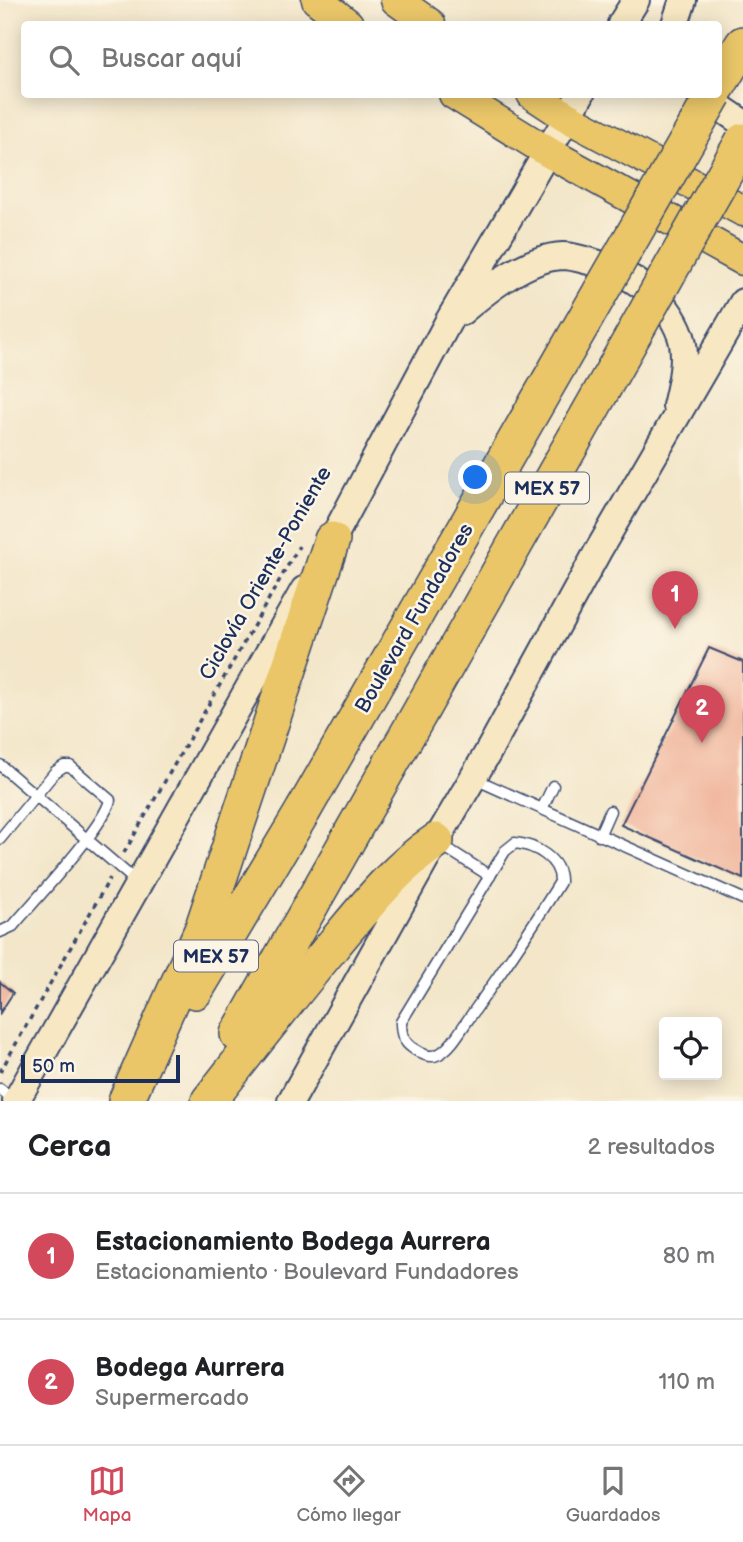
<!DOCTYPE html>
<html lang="es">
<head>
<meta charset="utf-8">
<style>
	body { margin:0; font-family:"Balsamiq Sans",sans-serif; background:#f2f2f2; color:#202124 }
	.controls { position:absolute; right:21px; bottom:21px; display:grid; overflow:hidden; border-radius:7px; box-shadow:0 4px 18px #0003 }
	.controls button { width:63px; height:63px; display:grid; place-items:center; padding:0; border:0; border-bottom:2px solid #e0e0e0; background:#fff; color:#202124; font:35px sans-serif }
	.scale { position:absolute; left:21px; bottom:18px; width:159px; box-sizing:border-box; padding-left:7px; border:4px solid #1b2f5e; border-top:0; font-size:19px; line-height:24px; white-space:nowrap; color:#1b2f5e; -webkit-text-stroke:5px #fcf5e5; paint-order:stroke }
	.you { position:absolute; left:476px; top:478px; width:24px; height:24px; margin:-18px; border:5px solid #fff; border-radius:50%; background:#1a73e8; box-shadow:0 0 0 10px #1a73e833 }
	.badge { display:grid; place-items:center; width:46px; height:46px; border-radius:50%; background:#d1495b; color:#fff; font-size:23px; font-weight:700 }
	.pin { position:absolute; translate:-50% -58px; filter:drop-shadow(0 2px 4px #0008) }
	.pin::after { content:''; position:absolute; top:37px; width:24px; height:21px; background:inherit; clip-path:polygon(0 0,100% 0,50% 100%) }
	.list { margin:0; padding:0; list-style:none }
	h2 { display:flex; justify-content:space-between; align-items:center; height:91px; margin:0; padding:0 28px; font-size:30px }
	h2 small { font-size:23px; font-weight:400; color:#757577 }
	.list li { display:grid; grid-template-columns:46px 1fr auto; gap:21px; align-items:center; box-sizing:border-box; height:126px; padding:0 28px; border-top:2px solid #e0e0e0 }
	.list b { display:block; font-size:26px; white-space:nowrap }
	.list p { margin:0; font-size:23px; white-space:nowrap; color:#757577 }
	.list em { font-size:23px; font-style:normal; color:#757577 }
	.icon { flex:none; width:38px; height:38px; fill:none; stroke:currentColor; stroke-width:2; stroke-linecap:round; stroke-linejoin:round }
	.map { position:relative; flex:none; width:743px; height:1101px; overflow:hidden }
	.search { position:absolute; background:#fff; box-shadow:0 4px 18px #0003; left:21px; right:21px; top:21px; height:77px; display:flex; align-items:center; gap:18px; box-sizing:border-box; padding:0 24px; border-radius:7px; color:#757577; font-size:26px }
	.sheet { height:343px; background:#fff }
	nav { display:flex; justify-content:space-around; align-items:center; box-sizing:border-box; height:98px; border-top:2px solid #e0e0e0; background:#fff; font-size:19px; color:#757577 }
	nav a { display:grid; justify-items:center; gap:4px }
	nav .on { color:#d1495b }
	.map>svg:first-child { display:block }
	.building { fill:#f0b197 }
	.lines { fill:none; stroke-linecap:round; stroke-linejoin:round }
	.service-casing { stroke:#3b4a6e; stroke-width:13 }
	.secondary-casing { stroke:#3b4a6e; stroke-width:30 }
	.primary-casing { stroke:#3b4a6e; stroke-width:33 }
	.motorway-casing { stroke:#3b4a6e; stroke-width:38 }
	.path { stroke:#3b4a6e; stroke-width:3.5; stroke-dasharray:5 5; stroke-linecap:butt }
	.service { stroke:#fff; stroke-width:10 }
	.secondary { stroke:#f7e8c3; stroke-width:26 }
	.primary { stroke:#eac669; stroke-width:30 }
	.motorway { stroke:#eac669; stroke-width:35 }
	.motorway-bridge-casing { stroke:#3b4a6e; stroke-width:38; stroke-linecap:butt }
	.motorway-bridge { stroke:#eac669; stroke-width:35 }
	.labels { text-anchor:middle; stroke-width:5; stroke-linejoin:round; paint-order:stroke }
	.shield { fill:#fcf5e5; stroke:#5e6a86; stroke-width:2 }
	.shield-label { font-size:19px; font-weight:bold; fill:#1b2f5e }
	.street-label { font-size:21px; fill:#1b2f5e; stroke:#fcf5e5 }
</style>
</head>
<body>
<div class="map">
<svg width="743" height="1101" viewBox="0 0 743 1101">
	<rect width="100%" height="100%" fill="#fcf5e5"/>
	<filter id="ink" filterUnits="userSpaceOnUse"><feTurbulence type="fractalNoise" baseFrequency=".0143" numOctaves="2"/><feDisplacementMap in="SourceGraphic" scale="14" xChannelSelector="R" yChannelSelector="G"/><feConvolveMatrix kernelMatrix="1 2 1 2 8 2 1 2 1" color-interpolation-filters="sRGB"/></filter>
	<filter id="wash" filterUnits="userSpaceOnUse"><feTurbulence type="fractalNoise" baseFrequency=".00686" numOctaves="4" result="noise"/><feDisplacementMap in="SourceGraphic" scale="28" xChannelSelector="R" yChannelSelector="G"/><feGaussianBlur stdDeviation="1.57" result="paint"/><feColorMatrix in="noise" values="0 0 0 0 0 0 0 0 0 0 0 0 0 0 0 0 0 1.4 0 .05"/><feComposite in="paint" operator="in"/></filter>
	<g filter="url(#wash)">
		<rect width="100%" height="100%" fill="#f3e6c9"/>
		<g id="blocks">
			<!-- building -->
			<g class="building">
				<polygon points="709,648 743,662 743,879 621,825"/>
				<polygon points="0,982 13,993 0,1013"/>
			</g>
		</g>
	</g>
	<g filter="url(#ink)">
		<use href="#blocks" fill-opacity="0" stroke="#3b4a6e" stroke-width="2"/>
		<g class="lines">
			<!-- service casing -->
			<g class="service-casing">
				<g id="service">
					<polyline points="0,765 138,883"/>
					<polyline points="475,779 743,899"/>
					<polyline points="542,809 553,786"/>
					<polyline points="599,836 610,811"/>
					<path d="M 0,839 L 55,772 L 64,766 L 70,766 L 110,800 C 104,827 34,901 13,926 L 0,932"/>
					<path d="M 515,843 C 535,845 561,859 560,882 C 532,928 501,973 470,1017 C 461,1029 452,1047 439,1054 C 430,1059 422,1054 414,1049 C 403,1042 401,1034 401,1022 L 505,851 Z"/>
					<polyline points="440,844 490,876"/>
					<polyline points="0,1089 16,1101"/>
				</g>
			</g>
			<!-- secondary casing -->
			<g class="secondary-casing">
				<g id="secondary">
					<polyline points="621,24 636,0"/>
					<polyline points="675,24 683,0"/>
					<polyline points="700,94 743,123"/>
					<path d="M 461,312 C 487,290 527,257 563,256 C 571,256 581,259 589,261 C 629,272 667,296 681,336 C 688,357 681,385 676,406"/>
					<polyline points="323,557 448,322 581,94"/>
					<polyline points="16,1101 304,590"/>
					<polyline points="291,1101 436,841 487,754 598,551 743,302"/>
				</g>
			</g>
			<!-- primary casing -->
			<g class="primary-casing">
				<g id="primary">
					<polyline points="317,0 348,24"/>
					<polyline points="396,0 430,24"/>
					<polyline points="454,94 548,152 743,260"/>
					<polyline points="532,94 567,117 743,211"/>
				</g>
			</g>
			<!-- motorway casing -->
			<g class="motorway-casing">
				<g id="motorway">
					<polyline points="718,86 743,44"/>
					<polyline points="195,991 303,811"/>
					<polyline points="238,1034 350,836"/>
					<polyline points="126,1101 202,930 332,540"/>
					<path d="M 209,1101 C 250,1048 291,996 334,944 C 366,906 394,869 436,841"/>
				</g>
			</g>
			<!-- path -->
			<g class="path">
				<polyline points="124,853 299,546"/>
				<polyline points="0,1072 110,878"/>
			</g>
			<!-- service -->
			<use href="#service" class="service"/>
			<!-- secondary -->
			<use href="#secondary" class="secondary"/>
			<!-- primary -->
			<use href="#primary" class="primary"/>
			<!-- motorway -->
			<use href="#motorway" class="motorway"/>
			<!-- motorway-bridge casing -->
			<g class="motorway-bridge-casing">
				<g id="motorway-bridge">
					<polyline points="303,811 714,94"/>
					<polyline points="350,836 743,141"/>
				</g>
			</g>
			<!-- motorway-bridge -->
			<use href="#motorway-bridge" class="motorway-bridge"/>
		</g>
	</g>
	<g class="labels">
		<!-- shield labels -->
		<g class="shield">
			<rect x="505" y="472.5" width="84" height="31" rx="5"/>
			<rect x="174" y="940.5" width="84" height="31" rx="5"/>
		</g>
		<g class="shield-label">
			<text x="547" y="495">MEX 57</text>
			<text x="216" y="963">MEX 57</text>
		</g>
		<!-- street labels -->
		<g class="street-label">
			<text transform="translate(265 573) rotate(-60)" y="7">Ciclovía Oriente-Poniente</text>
			<text transform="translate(414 618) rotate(-60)" y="7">Boulevard Fundadores</text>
		</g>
	</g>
</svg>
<div class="controls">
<button><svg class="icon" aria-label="locate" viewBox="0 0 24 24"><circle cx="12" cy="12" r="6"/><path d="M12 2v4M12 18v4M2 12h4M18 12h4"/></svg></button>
</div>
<div class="scale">50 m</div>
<div class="you"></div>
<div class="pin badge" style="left:675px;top:629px">1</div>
<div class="pin badge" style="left:702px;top:743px">2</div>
<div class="search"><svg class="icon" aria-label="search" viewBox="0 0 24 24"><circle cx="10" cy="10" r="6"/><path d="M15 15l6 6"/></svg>Buscar aquí</div>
</div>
<section class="sheet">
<h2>Cerca<small>2 resultados</small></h2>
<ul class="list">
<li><span class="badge">1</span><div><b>Estacionamiento Bodega Aurrera</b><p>Estacionamiento · Boulevard Fundadores</p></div><em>80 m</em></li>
<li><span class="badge">2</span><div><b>Bodega Aurrera</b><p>Supermercado</p></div><em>110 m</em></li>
</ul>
</section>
<nav>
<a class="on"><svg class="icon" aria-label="map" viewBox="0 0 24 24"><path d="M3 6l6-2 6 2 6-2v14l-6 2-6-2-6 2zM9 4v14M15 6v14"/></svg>Mapa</a>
<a><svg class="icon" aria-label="directions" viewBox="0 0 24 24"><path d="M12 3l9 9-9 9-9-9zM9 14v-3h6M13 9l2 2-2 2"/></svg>Cómo llegar</a>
<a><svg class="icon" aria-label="saved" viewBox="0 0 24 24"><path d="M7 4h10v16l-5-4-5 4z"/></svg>Guardados</a>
</nav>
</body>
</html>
